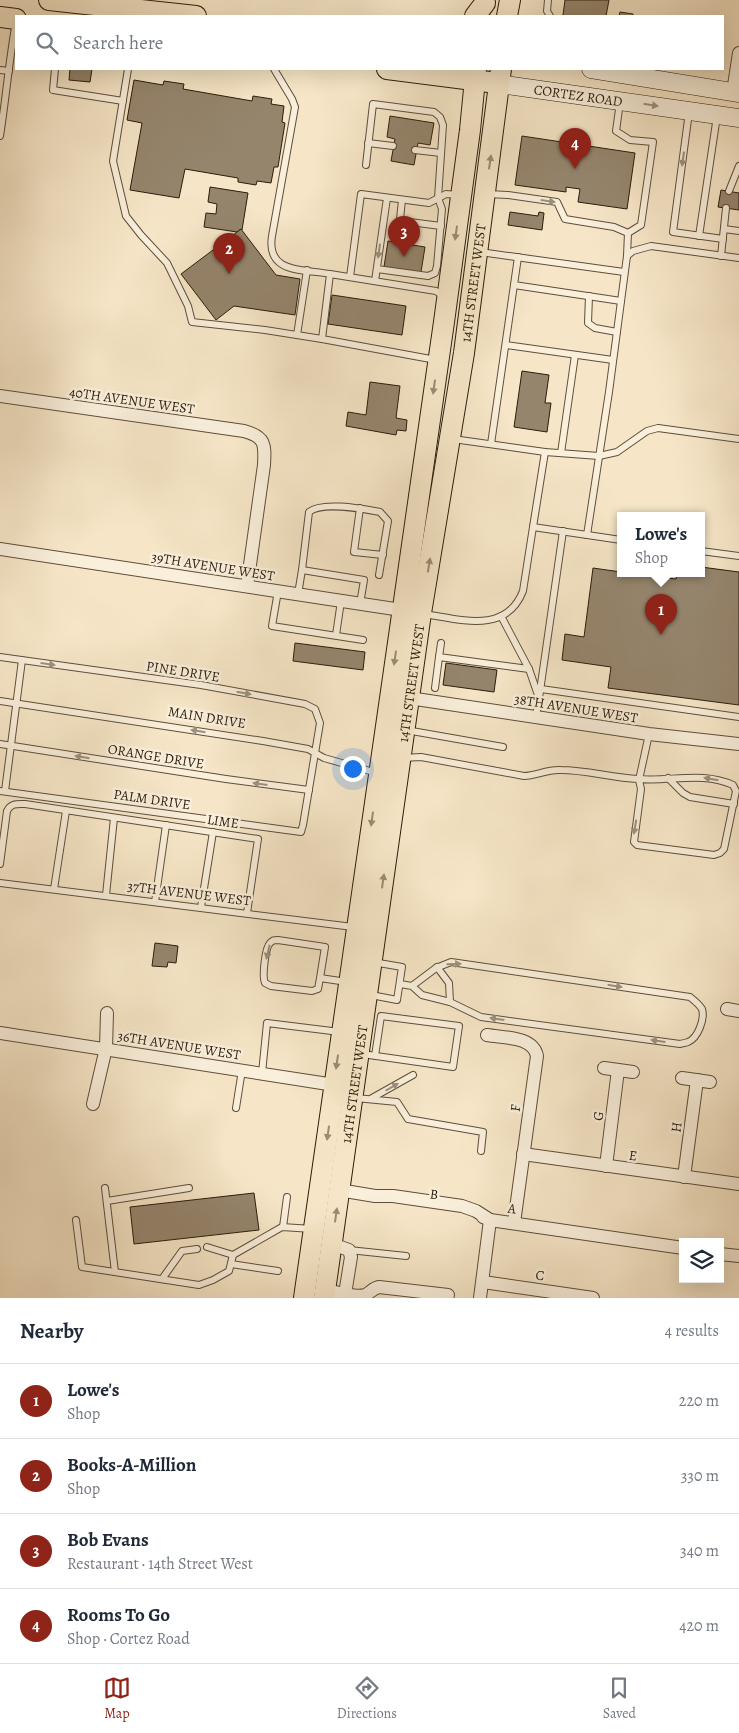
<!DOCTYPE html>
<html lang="en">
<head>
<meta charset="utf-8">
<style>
	body { margin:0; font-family:Alegreya,serif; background:#f6f6f7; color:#1f2937 }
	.controls { position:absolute; right:15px; bottom:15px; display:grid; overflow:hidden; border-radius:0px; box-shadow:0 5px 20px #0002 }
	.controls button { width:45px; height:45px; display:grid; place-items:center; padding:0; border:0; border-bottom:1px solid #e0e1e3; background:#fff; color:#1f2937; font:25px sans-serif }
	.you { position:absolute; left:352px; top:768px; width:18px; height:18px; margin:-12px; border:4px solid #fff; border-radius:50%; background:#1a73e8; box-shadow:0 0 0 8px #1a73e833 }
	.badge { display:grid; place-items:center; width:32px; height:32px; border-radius:50%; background:#8f2418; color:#fff; font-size:16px; font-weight:700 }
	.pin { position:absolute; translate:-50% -41px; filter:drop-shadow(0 1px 2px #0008) }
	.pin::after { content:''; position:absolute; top:26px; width:18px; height:15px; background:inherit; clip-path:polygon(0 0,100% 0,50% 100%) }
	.popup { position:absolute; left:617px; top:512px; width:88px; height:65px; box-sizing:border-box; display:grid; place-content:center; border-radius:0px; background:#fff; filter:drop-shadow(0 1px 4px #0005); font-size:16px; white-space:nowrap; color:#747a83 }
	.popup b { font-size:19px; color:#1f2937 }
	.popup::after { content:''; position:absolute; left:50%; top:100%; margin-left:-10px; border:10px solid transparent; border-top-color:#fff }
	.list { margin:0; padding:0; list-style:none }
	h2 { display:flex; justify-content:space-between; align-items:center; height:65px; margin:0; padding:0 20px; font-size:21px }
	h2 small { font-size:16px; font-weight:400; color:#747a83 }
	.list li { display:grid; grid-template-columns:32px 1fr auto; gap:15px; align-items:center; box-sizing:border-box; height:75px; padding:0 20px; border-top:1px solid #e0e1e3 }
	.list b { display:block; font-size:19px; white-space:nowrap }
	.list p { margin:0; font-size:16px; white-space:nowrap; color:#747a83 }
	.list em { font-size:16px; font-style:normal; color:#747a83 }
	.icon { flex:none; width:28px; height:28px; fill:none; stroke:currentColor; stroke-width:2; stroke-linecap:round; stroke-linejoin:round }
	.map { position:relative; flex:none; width:739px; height:1298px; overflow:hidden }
	.search { position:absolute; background:#fff; box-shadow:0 5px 20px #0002; left:15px; right:15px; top:15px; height:55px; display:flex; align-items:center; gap:12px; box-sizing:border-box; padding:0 18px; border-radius:0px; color:#747a83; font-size:19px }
	.sheet { height:365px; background:#fff }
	nav { display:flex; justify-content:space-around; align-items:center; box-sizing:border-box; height:70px; border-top:1px solid #e0e1e3; background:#fff; font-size:14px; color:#747a83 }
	nav a { display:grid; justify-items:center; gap:2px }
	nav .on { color:#8f2418 }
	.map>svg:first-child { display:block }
	.building { fill:#95856d; stroke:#2b1c0c }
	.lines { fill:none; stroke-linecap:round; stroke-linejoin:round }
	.lane-casing { stroke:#5e4e3b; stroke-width:8 }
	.street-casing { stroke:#5e4e3b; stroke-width:14 }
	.secondary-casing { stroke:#2b1c0c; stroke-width:19 }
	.primary-casing { stroke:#2b1c0c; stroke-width:22 }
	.lane { stroke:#f9efdb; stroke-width:6 }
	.street { stroke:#f9efdb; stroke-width:12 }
	.secondary { stroke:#f9efdb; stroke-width:18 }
	.primary { stroke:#f6e6c7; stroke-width:20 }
	.oneway { fill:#9c907e }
	.oneway2 { fill:#9b8b73 }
	.labels { text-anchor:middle; stroke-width:5; stroke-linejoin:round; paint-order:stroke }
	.street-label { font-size:14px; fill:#2b1c0c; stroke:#f9efdb }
</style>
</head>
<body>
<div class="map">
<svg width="739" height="1298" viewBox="0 0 739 1298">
	<rect width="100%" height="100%" fill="#f6e6c7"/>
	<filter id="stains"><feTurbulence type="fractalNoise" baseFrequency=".004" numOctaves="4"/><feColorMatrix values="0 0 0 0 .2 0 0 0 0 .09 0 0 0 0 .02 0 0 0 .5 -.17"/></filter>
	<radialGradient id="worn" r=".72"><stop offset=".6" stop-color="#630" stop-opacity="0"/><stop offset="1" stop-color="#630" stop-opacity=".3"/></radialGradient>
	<!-- building -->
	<g class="building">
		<polygon points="565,0 609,0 606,16 561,16 563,15"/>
		<polygon points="620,12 633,14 633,16 619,16"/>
		<polygon points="70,69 92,69 90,82 69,80"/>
		<polygon points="134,80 163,85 164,81 184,84 183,89 252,101 253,96 272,99 271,104 284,106 282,122 285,123 278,167 274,167 271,183 257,181 256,185 238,182 238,178 185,169 179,198 130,190 142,123 127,120"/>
		<polygon points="390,116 434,123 430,145 418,143 414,165 391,161 395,139 387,137"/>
		<polygon points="522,136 635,153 627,209 578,202 580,189 566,187 566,192 515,185"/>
		<polygon points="210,187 248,193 242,230 241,229 237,232 204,227 206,213 216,214 217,204 208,202"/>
		<polygon points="721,190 739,193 739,210 718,207"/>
		<polygon points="510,212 538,216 539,212 544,213 542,230 508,225"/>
		<polygon points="241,229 276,275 300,279 295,315 234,306 216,320 181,274"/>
		<polygon points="388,241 425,247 421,272 384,267"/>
		<polygon points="332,295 406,306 402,335 328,324"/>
		<polygon points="522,371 549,375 545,403 551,403 547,432 514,427"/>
		<polygon points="370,382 400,386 396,418 407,420 406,431 397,430 396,435 346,426 348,412 366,415"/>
		<polygon points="701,567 739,572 739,705 608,688 611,667 562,660 565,634 584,637 593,568 621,572 621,574 633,574 676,579 677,574 701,574"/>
		<polygon points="295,643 365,652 363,670 293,661"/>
		<polygon points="446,663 497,670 494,692 443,685"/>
		<polygon points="155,943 178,946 176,963 168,962 167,967 152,966"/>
		<polygon points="254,1193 259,1230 134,1244 130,1207"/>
	</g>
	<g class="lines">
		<!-- lane casing -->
		<g class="lane-casing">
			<g id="lane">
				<polyline points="548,0 547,11 550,16"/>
				<polyline points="55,69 53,90 123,101"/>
				<polyline points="128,69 113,161 126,216 141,235 167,263 188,306 192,322 265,330 322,339"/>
				<path d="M 274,69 L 292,99 L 295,107 L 272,236 C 266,274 303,269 330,274"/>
				<polyline points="0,70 9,71"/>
				<polyline points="620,102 616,131 630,140 653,142 641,225 628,233 627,256"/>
				<polyline points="689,112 673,232 723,239"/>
				<path d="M 0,136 C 6,98 9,60 16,22"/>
				<polyline points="368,143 393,146"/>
				<polyline points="415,150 441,153"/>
				<polyline points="366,165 373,104 434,112 440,117 443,125 438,198 442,209 437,266 435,273 428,276 377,269"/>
				<polyline points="729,191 739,166"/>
				<polyline points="487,194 508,195 557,202 565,219 614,227 628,233"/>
				<polyline points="402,200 400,219 402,221 441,226"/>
				<polyline points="724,229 739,231"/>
				<polyline points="699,236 717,116"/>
				<polyline points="480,252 624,272"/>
				<polyline points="721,256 726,208"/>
				<polyline points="350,277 361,194 429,203 446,194 458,195"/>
				<polyline points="375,281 387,198"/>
				<polyline points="514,285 621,301"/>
				<polyline points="589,296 588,323 595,328 617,332"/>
				<polyline points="297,335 307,270"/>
				<polyline points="506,345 613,360"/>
				<polyline points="436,360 322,339 330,274 436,291 443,296"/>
				<polyline points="453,439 545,452 599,456 617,452 647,431 658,428 739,439"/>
				<polyline points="491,444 518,257"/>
				<polyline points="561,453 575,355"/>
				<polyline points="360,508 354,552 383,555"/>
				<polyline points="533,527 545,452"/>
				<polyline points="587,535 609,392 627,256 633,251 651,246 739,258"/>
				<polyline points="701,551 739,556"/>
				<path d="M 302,570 L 309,512 C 322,501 363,509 380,512 L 388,521 L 379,575"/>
				<polyline points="278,591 272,626 363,640"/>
				<polyline points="298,594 302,570 364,580 360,604"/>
				<path d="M 424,614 C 459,619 506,635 523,591 L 533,527 L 621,540"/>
				<polyline points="501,616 529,669 539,698 536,717"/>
				<polyline points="336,635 341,601"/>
				<polyline points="0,657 201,685 305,704 315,709 320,723 303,825 301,832 0,791"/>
				<polyline points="439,657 441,643"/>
				<polyline points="435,688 439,657 529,669"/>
				<polyline points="541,689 739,717"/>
				<polyline points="539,698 563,531"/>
				<polyline points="0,701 263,741 308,749 324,758 377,773"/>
				<polyline points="406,730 503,747"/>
				<polyline points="0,744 226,779 309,790"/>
				<path d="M 402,758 L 421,757 L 524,776 C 536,776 547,769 561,770 C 587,770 612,778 638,779 C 670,782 703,771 733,785 L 736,791 L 724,849 L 720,853 L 714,855 L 637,845 L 634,842 L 641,789 L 639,780 L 649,734"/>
				<polyline points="668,778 683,793 690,797 734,804"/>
				<polyline points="5,791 22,660"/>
				<path d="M 0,864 L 7,811 C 11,803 17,804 25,804 L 258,839 L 247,913"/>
				<polyline points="0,883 353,927"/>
				<polyline points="54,889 66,811"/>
				<polyline points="106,895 114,818"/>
				<polyline points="155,902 166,825"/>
				<polyline points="201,907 213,832"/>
				<polyline points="437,967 449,983 450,1002"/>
				<path d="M 320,978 L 318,989 L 312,991 L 271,986 L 265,983 C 262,977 265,948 270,943 C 273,940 274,940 278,940 L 325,947 L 320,978 L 347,982"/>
				<path d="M 400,984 L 412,986 L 422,995 L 450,1002 L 481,1017 L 680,1044 C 683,1043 686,1043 688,1042 C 698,1038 705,1019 702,1009 C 699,1004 695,1001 690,997 L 451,962 L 436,968 L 412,986"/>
				<polyline points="371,995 397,1000 402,967 373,962"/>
				<polyline points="362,1054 453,1067 459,1026 381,1016 375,1056"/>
				<polyline points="262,1073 267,1023 340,1032"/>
				<polyline points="356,1098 397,1102 408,1119 483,1132 481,1151"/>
				<polyline points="372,1098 413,1075"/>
				<polyline points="236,1108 242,1070"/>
				<polyline points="105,1188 115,1272"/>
				<polyline points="107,1201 189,1188"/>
				<polyline points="76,1220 82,1267 199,1285 213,1280 229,1271 233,1255 282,1227 312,1229"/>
				<polyline points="283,1227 287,1197"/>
				<polyline points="207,1247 233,1255"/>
				<polyline points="349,1250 406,1256"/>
				<polyline points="231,1264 278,1271"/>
				<polyline points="162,1279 182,1251 197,1249"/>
			</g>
		</g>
		<!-- street casing -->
		<g class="street-casing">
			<g id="street">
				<polyline points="733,92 739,53"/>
				<path d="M 0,396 L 244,431 C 266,437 265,445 264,465 L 247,586"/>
				<polyline points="0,549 408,611"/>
				<polyline points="409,698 649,734 739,744"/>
				<polyline points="727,1009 739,1011"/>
				<polyline points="0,1033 341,1086"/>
				<path d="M 487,1035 C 504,1038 533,1036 537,1056 L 514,1223"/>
				<polyline points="604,1068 633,1072"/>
				<polyline points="682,1078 710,1082"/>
				<polyline points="93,1104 106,1048 107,1013"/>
				<polyline points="523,1154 739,1184"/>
				<polyline points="606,1166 618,1070"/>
				<polyline points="684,1177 697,1080"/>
				<polyline points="339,1190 375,1196 393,1196 462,1206 476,1211 490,1220 683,1248"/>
				<polyline points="332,1244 349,1250 351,1257 345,1294"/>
				<polyline points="720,1254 739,1256"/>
				<polyline points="483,1282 593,1298"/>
				<path d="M 326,1290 C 337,1292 354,1298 365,1295 C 370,1293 373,1288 379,1287 L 448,1295"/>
				<polyline points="480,1298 490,1220 483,1217"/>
			</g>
		</g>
		<!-- secondary casing -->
		<g class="secondary-casing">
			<g id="secondary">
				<polyline points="591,69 739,93"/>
				<path id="s1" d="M 499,84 L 739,118"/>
			</g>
		</g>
		<!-- primary casing -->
		<g class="primary-casing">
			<g id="primary">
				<polyline points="49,0 196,16"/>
				<polyline points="475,16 485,3"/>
				<polyline points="507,16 510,0"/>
				<polyline points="0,17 16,19"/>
				<polyline points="387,69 489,82"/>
				<polyline points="304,1298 444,322 470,130 476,69"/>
				<path id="s2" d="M 324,1298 L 421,613 L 464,353 L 501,69"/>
			</g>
		</g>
		<!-- lane -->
		<use href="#lane" class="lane"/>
		<!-- street -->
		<use href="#street" class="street"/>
		<!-- secondary -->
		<use href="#secondary" class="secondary"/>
		<!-- primary -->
		<use href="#primary" class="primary"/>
	</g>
	<!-- one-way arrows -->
	<defs><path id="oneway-solid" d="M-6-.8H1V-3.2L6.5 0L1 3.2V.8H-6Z" transform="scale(1.25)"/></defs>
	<g class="oneway">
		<use href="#oneway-solid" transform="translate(651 105) rotate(9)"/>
		<use href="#oneway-solid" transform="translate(683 159) rotate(98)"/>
		<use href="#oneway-solid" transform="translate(548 201) rotate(8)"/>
		<use href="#oneway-solid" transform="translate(379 251) rotate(98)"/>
		<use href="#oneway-solid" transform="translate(48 664) rotate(8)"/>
		<use href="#oneway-solid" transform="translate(244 693) rotate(10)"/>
		<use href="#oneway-solid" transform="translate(198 731) rotate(-171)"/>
		<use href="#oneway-solid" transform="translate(82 757) rotate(-171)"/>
		<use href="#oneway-solid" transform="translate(711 779) rotate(-170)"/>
		<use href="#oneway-solid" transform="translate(260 784) rotate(-172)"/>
		<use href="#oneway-solid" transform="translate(635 827) rotate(100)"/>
		<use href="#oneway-solid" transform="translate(268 952) rotate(103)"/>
		<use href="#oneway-solid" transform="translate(454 964) rotate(-2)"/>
		<use href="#oneway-solid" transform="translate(615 986) rotate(9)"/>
		<use href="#oneway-solid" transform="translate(497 1019) rotate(-172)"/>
		<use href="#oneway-solid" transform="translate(658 1041) rotate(-172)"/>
		<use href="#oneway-solid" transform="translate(392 1087) rotate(-30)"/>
	</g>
	<g class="oneway2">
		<use href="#oneway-solid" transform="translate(490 162) rotate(-82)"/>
		<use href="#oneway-solid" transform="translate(456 233) rotate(98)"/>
		<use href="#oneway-solid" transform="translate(434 387) rotate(98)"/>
		<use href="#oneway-solid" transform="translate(429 565) rotate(-81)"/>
		<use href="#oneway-solid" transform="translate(395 658) rotate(98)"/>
		<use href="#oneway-solid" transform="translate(372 819) rotate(98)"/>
		<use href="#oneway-solid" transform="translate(383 881) rotate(-82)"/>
		<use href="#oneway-solid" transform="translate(337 1062) rotate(98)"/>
		<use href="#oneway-solid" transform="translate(328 1133) rotate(98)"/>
		<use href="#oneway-solid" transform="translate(336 1215) rotate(-82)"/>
	</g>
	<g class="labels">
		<!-- street labels -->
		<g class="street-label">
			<text dy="5" stroke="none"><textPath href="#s1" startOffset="80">CORTEZ ROAD</textPath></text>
			<text dy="5" stroke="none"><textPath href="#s2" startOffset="1026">14TH STREET WEST</textPath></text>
			<text transform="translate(132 400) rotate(8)" y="5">40TH AVENUE WEST</text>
			<text transform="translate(213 566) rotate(9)" y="5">39TH AVENUE WEST</text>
			<text transform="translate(183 671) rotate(9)" y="5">PINE DRIVE</text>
			<text dy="5" stroke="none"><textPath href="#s2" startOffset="621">14TH STREET WEST</textPath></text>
			<text transform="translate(576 708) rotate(9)" y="5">38TH AVENUE WEST</text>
			<text transform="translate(207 717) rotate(9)" y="5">MAIN DRIVE</text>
			<text transform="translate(156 756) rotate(9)" y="5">ORANGE DRIVE</text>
			<text transform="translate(152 799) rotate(8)" y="5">PALM DRIVE</text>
			<text transform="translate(223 821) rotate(8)" y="5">LIME</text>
			<text transform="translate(189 893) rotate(7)" y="5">37TH AVENUE WEST</text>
			<text transform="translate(179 1045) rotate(9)" y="5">36TH AVENUE WEST</text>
			<text dy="5" stroke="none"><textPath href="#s2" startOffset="216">14TH STREET WEST</textPath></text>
			<text transform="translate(515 1108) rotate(-82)" y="5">F</text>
			<text transform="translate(598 1116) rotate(-82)" y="5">G</text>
			<text transform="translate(676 1127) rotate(-82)" y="5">H</text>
			<text transform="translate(633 1155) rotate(8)" y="5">E</text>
			<text transform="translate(434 1194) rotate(8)" y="5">B</text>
			<text transform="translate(512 1208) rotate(8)" y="5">A</text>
			<text transform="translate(540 1275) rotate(8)" y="5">C</text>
		</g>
	</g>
	<rect width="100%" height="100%" filter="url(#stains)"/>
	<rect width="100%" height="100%" fill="url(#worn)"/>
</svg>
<div class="controls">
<button><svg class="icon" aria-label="layers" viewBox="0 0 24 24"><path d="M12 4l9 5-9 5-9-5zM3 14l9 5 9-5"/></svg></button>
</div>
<div class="you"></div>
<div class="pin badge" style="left:661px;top:635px">1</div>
<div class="popup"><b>Lowe's</b>Shop</div>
<div class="pin badge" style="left:229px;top:274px">2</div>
<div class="pin badge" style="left:404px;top:257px">3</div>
<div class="pin badge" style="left:575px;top:169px">4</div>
<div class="search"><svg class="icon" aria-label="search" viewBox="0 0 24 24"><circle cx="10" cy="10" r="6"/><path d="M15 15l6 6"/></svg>Search here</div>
</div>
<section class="sheet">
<h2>Nearby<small>4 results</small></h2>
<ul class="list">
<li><span class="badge">1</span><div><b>Lowe's</b><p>Shop</p></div><em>220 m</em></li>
<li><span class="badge">2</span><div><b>Books-A-Million</b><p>Shop</p></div><em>330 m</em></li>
<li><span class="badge">3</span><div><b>Bob Evans</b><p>Restaurant · 14th Street West</p></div><em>340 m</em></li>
<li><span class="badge">4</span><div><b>Rooms To Go</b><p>Shop · Cortez Road</p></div><em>420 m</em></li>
</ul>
</section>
<nav>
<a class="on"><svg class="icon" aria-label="map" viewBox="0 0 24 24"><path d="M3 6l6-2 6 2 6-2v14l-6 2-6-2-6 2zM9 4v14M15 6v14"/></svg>Map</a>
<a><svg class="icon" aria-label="directions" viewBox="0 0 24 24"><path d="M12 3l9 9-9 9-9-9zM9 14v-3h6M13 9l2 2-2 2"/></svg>Directions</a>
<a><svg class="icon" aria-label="saved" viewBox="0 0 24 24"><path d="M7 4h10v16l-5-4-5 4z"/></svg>Saved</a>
</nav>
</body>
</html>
